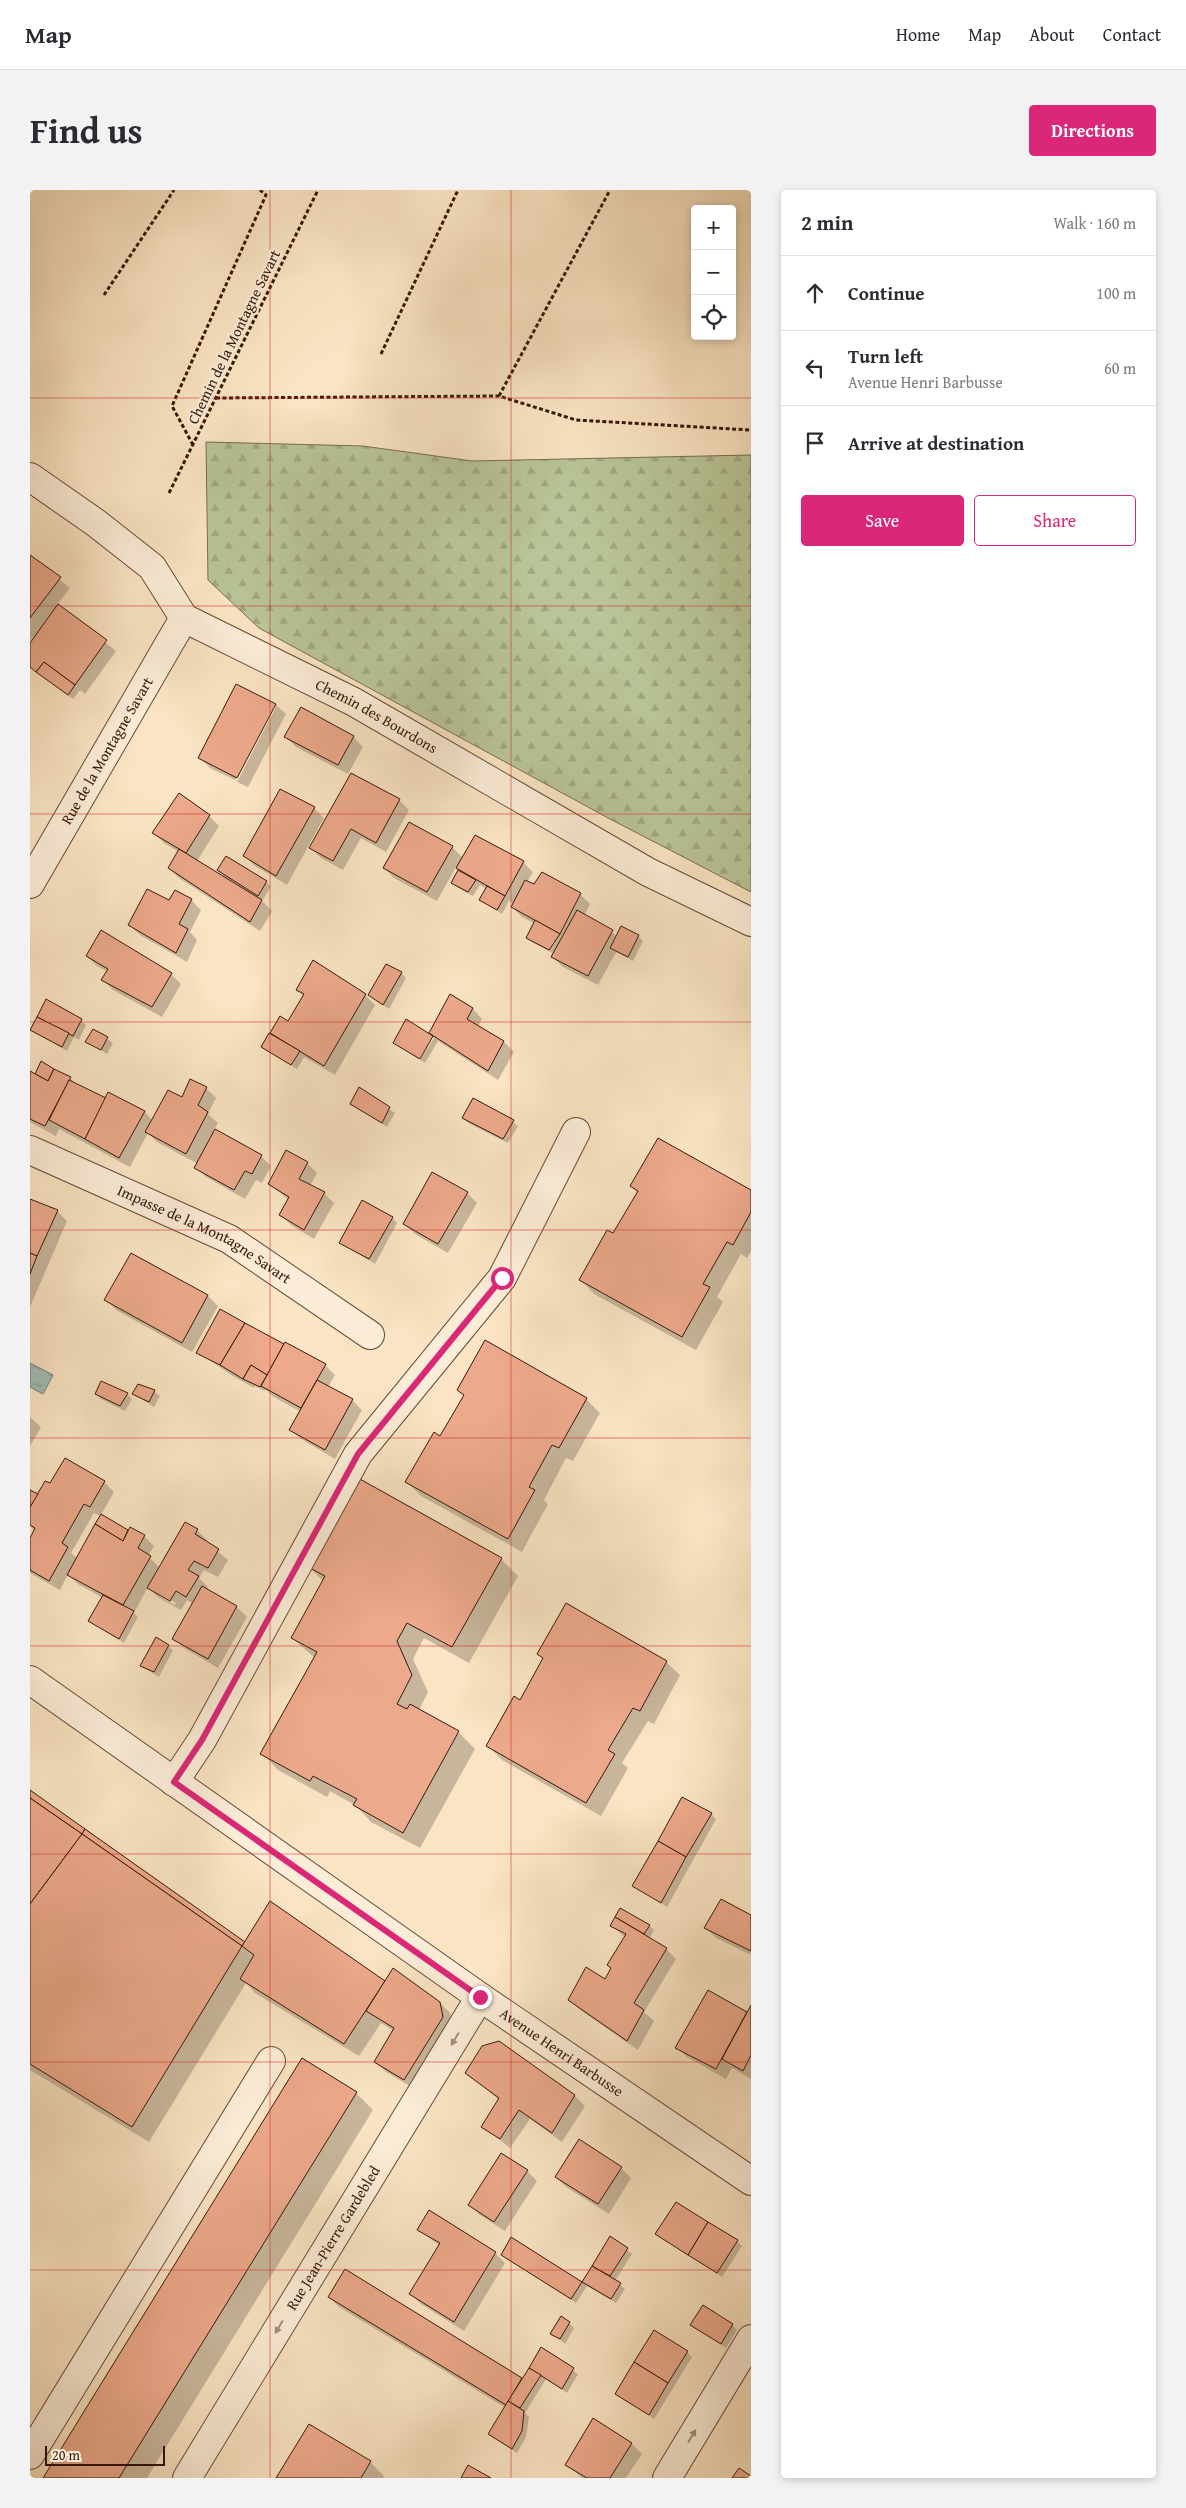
<!DOCTYPE html>
<html lang="en">
<head>
<meta charset="utf-8">
<style>
	body { margin:0; font-family:"Gentium Book Plus",serif; background:#f2f2f3; color:#2b2b33 }
	.controls { position:absolute; right:15px; top:15px; display:grid; overflow:hidden; border-radius:5px; box-shadow:0 2px 8px #0003 }
	.controls button { width:45px; height:45px; display:grid; place-items:center; padding:0; border:0; border-bottom:1px solid #e1e1e2; background:#fff; color:#2b2b33; font:25px sans-serif }
	.scale { position:absolute; left:15px; bottom:12px; width:120px; box-sizing:border-box; padding-left:5px; border:2px solid #38180a; border-top:0; font-size:14px; line-height:18px; white-space:nowrap; color:#38180a; -webkit-text-stroke:4px #fcedd8; paint-order:stroke }
	.stop { position:absolute; width:15px; height:15px; margin:-11px; border:4px solid #db2777; border-radius:50%; background:#fff }
	.stop.end { background:#db2777; border-color:#fff; box-shadow:0 1px 5px #0008 }
	.list { margin:0; padding:0; list-style:none }
	h2 { display:flex; justify-content:space-between; align-items:center; height:65px; margin:0; padding:0 20px; font-size:21px }
	h2 small { font-size:16px; font-weight:400; color:#7c7c81 }
	.list li { display:grid; grid-template-columns:32px 1fr auto; gap:15px; align-items:center; box-sizing:border-box; height:75px; padding:0 20px; border-top:1px solid #e1e1e2 }
	.list b { display:block; font-size:19px; white-space:nowrap }
	.list p { margin:0; font-size:16px; white-space:nowrap; color:#7c7c81 }
	.list em { font-size:16px; font-style:normal; color:#7c7c81 }
	.actions { display:flex; gap:10px; padding:15px 20px }
	.actions a { flex:1; padding:11px 0; border:1px solid #db2777; border-radius:5px; text-align:center; font-size:18px; color:#db2777 }
	.actions .main { background:#db2777; color:#fff }
	.icon { flex:none; width:28px; height:28px; fill:none; stroke:currentColor; stroke-width:2; stroke-linecap:round; stroke-linejoin:round }
	.map { position:relative; flex:none; width:721px; height:2288px; overflow:hidden; border-radius:5px }
	header { display:flex; align-items:center; gap:30px; box-sizing:border-box; height:70px; padding:0 25px; background:#fff; border-bottom:1px solid #e1e1e2 }
	header strong { font-size:24px }
	nav { display:flex; gap:28px; margin-inline-start:auto; font-size:18px }
	.intro { display:flex; align-items:center; justify-content:space-between; box-sizing:border-box; height:120px; padding:0 30px }
	h1 { margin:0; font-size:35px }
	.button { padding:12px 22px; border-radius:5px; background:#db2777; color:#fff; font-size:18px; font-weight:700 }
	main { display:flex; gap:30px; padding:0 30px }
	aside { flex:1; background:#fff; border-radius:5px; box-shadow:0 2px 8px #0003 }
	.map>svg:first-child { display:block }
	.forest { fill:url(#forest-firs); stroke:#786e51 }
	.water { fill:url(#water-ripples); stroke:#767c73 }
	.shadow { fill:#0003; fill-rule:evenodd }
	.building { fill:#eca98b; stroke:#38180a }
	.lines { fill:none; stroke-linecap:round; stroke-linejoin:round }
	.minor-casing { stroke:#684b38; stroke-width:30 }
	.path { stroke:#38180a; stroke-width:3; stroke-dasharray:4 2.5; stroke-linecap:butt }
	.minor { stroke:#fcedd8; stroke-width:28 }
	.oneway { fill:#a48d7b }
	.route { stroke:#db2777; stroke-width:6 }
	.grid { fill:none; stroke:#d62828; stroke-width:1; stroke-opacity:0.55 }
	.labels { text-anchor:middle; stroke-width:4.5; stroke-linejoin:round; paint-order:stroke }
	.street-label { font-size:15px; fill:#38180a; stroke:#fcedd8 }
</style>
</head>
<body>
<header>
<strong>Map</strong>
<nav><a>Home</a><a>Map</a><a>About</a><a>Contact</a></nav>
</header>
<div class="intro"><h1>Find us</h1><a class="button">Directions</a></div>
<main>
<div class="map">
<svg width="721" height="2288" viewBox="0 0 721 2288">
	<defs>
		<pattern id="forest-firs" width="22" height="20" patternUnits="userSpaceOnUse" patternTransform="scale(1.25)"><rect width="22" height="20" fill="#b9c598"/><path d="M5 1l3.5 6h-7zM16 11l3.5 6h-7z" fill="#a0a882"/></pattern>
		<pattern id="water-ripples" width="26" height="14" patternUnits="userSpaceOnUse" patternTransform="scale(1.25)"><rect width="26" height="14" fill="#9fbeb9"/><path d="M2 4q2-2 4 0t4 0M15 11q2-2 4 0t4 0" fill="none" stroke="#839995"/></pattern>
	</defs>
	<rect width="100%" height="100%" fill="#fae4c3"/>
	<filter id="stains"><feTurbulence type="fractalNoise" baseFrequency=".004" numOctaves="4"/><feColorMatrix values="0 0 0 0 .2 0 0 0 0 .09 0 0 0 0 .02 0 0 0 .5 -.17"/></filter>
	<radialGradient id="worn" r=".72"><stop offset=".6" stop-color="#630" stop-opacity="0"/><stop offset="1" stop-color="#630" stop-opacity=".3"/></radialGradient>
	<!-- forest -->
	<polygon class="forest" points="176,252 333,256 442,271 721,265 721,702 580,629 229,438 178,390"/>
	<!-- water -->
	<polygon class="water" points="0,1173 23,1185 13,1204 0,1197"/>
	<!-- shadow -->
	<g class="shadow">
		<polygon points="0,366 40,398 27,415 86,461 55,504 50,500 43,509 0,477 0,456 5,448 3,447 0,451"/>
		<polygon points="246,515 256,524 218,597 207,592 246,517 243,517 205,590 180,578 170,568"/>
		<polygon points="256,547 323,547 333,557 318,584 266,557"/>
		<polygon points="321,585 369,610 379,620 356,662 331,648 313,680 291,668 281,658"/>
		<polygon points="284,618 294,628 257,695 225,676 215,666"/>
		<polygon points="179,626 189,636 167,671 196,689 189,680 236,692 241,697 232,711 242,721 230,741 149,688 139,678 149,662 134,653 124,643"/>
		<polygon points="422,657 433,668 493,672 503,682 497,692 504,696 550,704 560,714 554,726 587,746 608,746 613,751 603,771 586,762 568,795 533,777 523,767 524,764 502,752 497,747 504,733 492,727 482,717 484,714 479,711 472,724 451,710 457,699 450,695 443,706 428,698 423,693 429,680 426,677 407,711 364,688 354,678"/>
		<polygon points="161,710 171,720 160,742 167,750 157,772 110,745 100,735 140,711"/>
		<polygon points="57,766 141,784 151,794 132,827 83,800 73,790 78,782 67,776"/>
		<polygon points="371,783 376,788 359,819 339,805"/>
		<polygon points="267,800 335,805 345,815 305,885 274,867 267,879 232,857 246,847 242,843 259,832 274,806"/>
		<polygon points="421,806 443,819 452,829 448,837 474,852 484,862 468,890 408,851 395,873 390,870 404,848 402,846 388,869 364,853 399,845"/>
		<polygon points="51,830 56,835 49,850 44,847 37,861 1,840"/>
		<polygon points="63,840 83,853 77,864 57,852"/>
		<polygon points="0,883 5,885 40,888 47,895 76,910 79,904 115,922 123,931 152,908 176,898 186,908 178,924 188,933 184,940 231,966 241,976 232,993 226,990 215,1009 176,987 166,977 168,974 127,952 118,943 100,977 29,939 26,946 0,932"/>
		<polygon points="329,899 365,923 357,937 321,914"/>
		<polygon points="433,928 483,932 488,936 478,953 438,933"/>
		<polygon points="277,973 287,983 280,996 294,1003 304,1013 284,1049 261,1035 251,1025 259,1010 239,994"/>
		<polygon points="403,984 437,1003 447,1013 418,1063 385,1044 375,1034"/>
		<polygon points="601,996 721,1001 721,1061 717,1068 711,1064 687,1107 693,1112 666,1160 564,1104 551,1090 584,1044 608,1003"/>
		<polygon points="0,1010 27,1021 37,1031 0,1117"/>
		<polygon points="362,1028 367,1033 345,1074 311,1053"/>
		<polygon points="101,1065 178,1106 188,1116 162,1162 86,1120 76,1110"/>
		<polygon points="255,1156 295,1175 305,1185 298,1197 322,1210 332,1220 305,1269 271,1249 261,1240 271,1222 242,1206 236,1200 235,1201 225,1196 224,1198 201,1185 168,1162"/>
		<polygon points="72,1193 97,1204 102,1209 95,1221 71,1209 66,1204"/>
		<polygon points="109,1195 125,1202 130,1206 124,1217 104,1204"/>
		<polygon points="429,1200 556,1209 570,1223 543,1271 536,1268 514,1310 518,1314 492,1362 391,1306 377,1292 411,1247 435,1206"/>
		<polygon points="0,1227 11,1237 0,1256"/>
		<polygon points="328,1289 471,1369 488,1386 439,1473 394,1448 383,1469 398,1502 389,1520 428,1542 445,1559 390,1658 341,1632 325,1615 300,1601 297,1607 248,1580 232,1563 285,1468 262,1448 293,1391 279,1377"/>
		<path d="M 74,1292 L 84,1302 L 71,1325 L 99,1343 L 114,1346 L 124,1356 L 118,1366 L 130,1378 L 167,1340 L 177,1350 L 176,1352 L 198,1370 L 188,1387 L 174,1380 L 169,1388 L 178,1397 L 176,1400 L 207,1417 L 217,1427 L 188,1478 L 154,1458 L 144,1448 L 163,1414 L 157,1410 L 151,1420 L 129,1408 L 118,1397 L 104,1423 L 108,1427 L 94,1453 L 60,1431 L 73,1408 L 48,1394 L 38,1384 L 30,1400 L 0,1383 L 0,1351 L 5,1341 L 0,1336 L 0,1303 L 7,1305 L 20,1295 ZM 64,1323 L 71,1326 L 47,1368 L 41,1363 ZM 129,1403 L 146,1413 L 145,1415 L 129,1406 Z"/>
		<polygon points="138,1456 143,1460 129,1487 111,1476"/>
		<polygon points="508,1464 636,1472 650,1485 624,1534 618,1531 592,1573 598,1578 571,1626 472,1570 458,1556 491,1511 514,1469"/>
		<polygon points="0,1602 215,1754 355,1793 410,1813 420,1823 423,1837 385,1899 356,1882 346,1872 364,1841 351,1833 329,1866 225,1803 216,1793 119,1952 0,1880"/>
		<polygon points="681,1624 686,1629 637,1717 604,1696"/>
		<polygon points="591,1720 619,1736 624,1740 619,1749 636,1759 646,1769 614,1822 624,1831 608,1860 550,1820 540,1810 575,1791 596,1748 582,1736"/>
		<polygon points="721,1726 721,1765 686,1748 676,1738"/>
		<polygon points="679,1801 718,1823 721,1818 721,1889 702,1878 696,1889 657,1867 647,1857"/>
		<polygon points="468,1852 545,1906 555,1916 532,1952 500,1929 480,1958 453,1936 469,1910 437,1883"/>
		<polygon points="326,1903 343,1920 117,2288 15,2288"/>
		<polygon points="591,1978 601,1988 579,2024 536,1997 526,1987"/>
		<polygon points="497,1981 507,1991 475,2041 450,2025 440,2015"/>
		<polygon points="399,2022 465,2063 475,2073 434,2141 391,2114 381,2104 410,2056 389,2040"/>
		<polygon points="626,2044 707,2051 712,2056 692,2087"/>
		<polygon points="580,2048 602,2064 585,2091 595,2099 586,2113 557,2096 546,2113 472,2065 481,2049 552,2093"/>
		<polygon points="316,2081 493,2190 512,2159 548,2184 537,2203 516,2189 495,2223 499,2227 496,2247 487,2263 460,2244 476,2218 309,2117 299,2107"/>
		<polygon points="539,2133 544,2138 535,2154 522,2143"/>
		<polygon points="661,2135 702,2135 707,2140 696,2158"/>
		<polygon points="657,2162 662,2167 624,2229 586,2204"/>
		<polygon points="563,2230 602,2254 612,2264 596,2288 552,2288 536,2274"/>
		<polygon points="280,2236 340,2272 354,2286 353,2288 248,2288"/>
	</g>
	<!-- building -->
	<g class="building">
		<polygon points="0,365 31,387 0,428"/>
		<polygon points="28,414 77,450 45,495 14,472 6,482 0,477 0,453"/>
		<polygon points="14,472 45,495 38,505 6,482"/>
		<polygon points="206,494 246,514 207,588 168,568"/>
		<polygon points="271,517 324,546 308,575 254,547"/>
		<polygon points="321,583 370,609 346,653 321,639 303,671 279,658"/>
		<polygon points="250,599 285,617 246,686 213,666"/>
		<polygon points="149,603 180,625 156,663 122,643"/>
		<polygon points="379,632 423,656 397,702 353,678"/>
		<polygon points="445,645 494,671 475,706 426,678"/>
		<polygon points="149,659 232,710 220,732 138,678"/>
		<polygon points="196,666 237,691 228,706 187,680"/>
		<polygon points="428,680 446,690 438,702 421,693"/>
		<polygon points="512,682 551,703 530,744 481,717 495,690 504,694"/>
		<polygon points="457,696 475,706 467,720 449,710"/>
		<polygon points="117,699 139,710 145,700 162,709 149,734 158,739 146,763 98,735"/>
		<polygon points="547,720 583,740 558,786 521,767"/>
		<polygon points="505,730 530,744 519,760 496,748"/>
		<polygon points="591,736 609,745 598,767 580,758"/>
		<polygon points="71,740 142,783 122,817 71,790 78,779 56,766"/>
		<polygon points="283,770 336,804 294,876 240,843 250,826 258,831 274,804 266,800"/>
		<polygon points="356,774 372,782 353,815 338,805"/>
		<polygon points="420,804 443,818 437,829 474,851 458,881 399,843"/>
		<polygon points="16,809 52,829 43,846 7,827"/>
		<polygon points="7,827 39,843 32,857 0,840"/>
		<polygon points="376,829 403,846 390,869 363,853"/>
		<polygon points="63,839 78,847 71,860 55,852"/>
		<polygon points="239,843 270,861 261,875 231,857"/>
		<polygon points="11,871 24,879 18,891 5,884"/>
		<polygon points="24,879 41,887 15,936 0,929 0,881 18,891"/>
		<polygon points="160,889 177,897 168,915 178,922 156,964 115,942 138,900 152,907"/>
		<polygon points="39,890 76,908 55,949 19,930"/>
		<polygon points="329,897 360,917 352,933 320,914"/>
		<polygon points="78,902 115,921 89,968 55,949"/>
		<polygon points="443,908 484,930 473,949 432,928"/>
		<polygon points="185,939 232,965 222,984 215,981 204,1000 164,978"/>
		<polygon points="628,948 721,1000 721,1022 703,1055 697,1052 673,1094 680,1097 652,1147 549,1090 577,1040 583,1043 608,1001 600,996"/>
		<polygon points="256,960 278,972 269,989 295,1002 274,1040 249,1025 259,1007 238,994"/>
		<polygon points="402,982 438,1002 408,1054 373,1034"/>
		<polygon points="0,1009 28,1020 7,1066 0,1063"/>
		<polygon points="332,1010 363,1027 339,1069 309,1053"/>
		<polygon points="0,1063 7,1066 0,1084"/>
		<polygon points="101,1063 178,1105 152,1153 74,1110"/>
		<polygon points="190,1119 215,1133 190,1175 166,1163"/>
		<polygon points="215,1133 254,1154 237,1185 221,1175 213,1189 190,1175"/>
		<polygon points="455,1150 557,1208 529,1258 522,1255 499,1297 505,1300 478,1349 375,1292 404,1242 410,1246 434,1205 427,1200"/>
		<polygon points="255,1152 296,1174 271,1218 231,1196"/>
		<polygon points="221,1175 237,1185 230,1197 213,1189"/>
		<polygon points="287,1190 323,1209 295,1260 259,1240"/>
		<polygon points="71,1191 98,1203 90,1216 65,1204"/>
		<polygon points="108,1194 125,1200 119,1212 102,1204"/>
		<polygon points="35,1268 75,1291 60,1317 54,1314 32,1353 38,1357 19,1391 0,1380 0,1348 5,1338 0,1335 0,1317 15,1291 20,1293"/>
		<polygon points="328,1288 472,1368 422,1457 377,1433 367,1451 382,1485 367,1514 377,1519 380,1514 429,1541 373,1643 323,1615 327,1609 283,1586 280,1591 230,1564 287,1462 261,1448 295,1386 278,1377"/>
		<polygon points="0,1300 8,1304 0,1317"/>
		<polygon points="71,1324 98,1340 93,1351 65,1334"/>
		<polygon points="155,1332 168,1339 165,1344 189,1359 178,1378 164,1371 158,1380 169,1386 156,1407 146,1401 140,1411 117,1398"/>
		<polygon points="65,1334 93,1351 100,1337 115,1345 108,1358 121,1366 93,1415 37,1385"/>
		<polygon points="172,1396 207,1416 178,1469 142,1449"/>
		<polygon points="73,1405 104,1421 89,1449 58,1431"/>
		<polygon points="536,1413 637,1471 610,1521 603,1518 578,1560 585,1564 556,1613 456,1556 484,1506 490,1510 513,1468 507,1464"/>
		<polygon points="126,1447 139,1455 124,1482 110,1476"/>
		<polygon points="0,1600 55,1639 52,1644 0,1608"/>
		<polygon points="652,1607 682,1623 656,1667 628,1651"/>
		<polygon points="0,1608 52,1644 0,1714"/>
		<polygon points="55,1639 215,1752 212,1756 52,1644"/>
		<polygon points="52,1644 212,1756 102,1937 0,1874 0,1714"/>
		<polygon points="628,1651 656,1667 631,1713 602,1696"/>
		<polygon points="691,1709 721,1725 721,1761 674,1738"/>
		<polygon points="240,1711 355,1791 314,1854 210,1789 224,1765 212,1756"/>
		<polygon points="590,1718 620,1735 614,1744 585,1727"/>
		<polygon points="585,1727 637,1758 604,1813 614,1820 597,1851 538,1810 556,1777 575,1789 581,1778 577,1775 596,1744 580,1736"/>
		<polygon points="363,1778 410,1812 413,1827 374,1890 344,1872 364,1838 336,1821"/>
		<polygon points="678,1800 717,1822 686,1879 645,1858"/>
		<polygon points="721,1815 721,1865 713,1881 692,1869"/>
		<polygon points="469,1851 545,1905 522,1943 489,1920 470,1949 451,1937 469,1908 435,1883 452,1856"/>
		<polygon points="272,1868 327,1902 89,2288 13,2288"/>
		<polygon points="549,1949 592,1977 568,2014 525,1987"/>
		<polygon points="471,1963 498,1980 464,2032 438,2015"/>
		<polygon points="646,2012 678,2032 658,2065 625,2044"/>
		<polygon points="399,2020 466,2062 424,2132 379,2104 410,2053 387,2040"/>
		<polygon points="678,2032 708,2050 687,2083 658,2065"/>
		<polygon points="580,2046 598,2058 580,2086 562,2076"/>
		<polygon points="481,2047 552,2092 541,2109 471,2065"/>
		<polygon points="562,2076 591,2093 581,2109 552,2092"/>
		<polygon points="315,2079 492,2188 476,2215 298,2107"/>
		<polygon points="673,2115 703,2134 691,2154 660,2135"/>
		<polygon points="531,2126 540,2132 530,2149 520,2144"/>
		<polygon points="624,2140 658,2161 638,2193 604,2172"/>
		<polygon points="511,2157 544,2178 532,2199 499,2178"/>
		<polygon points="604,2172 638,2193 619,2225 585,2204"/>
		<polygon points="499,2178 511,2185 490,2218 478,2211"/>
		<polygon points="478,2211 494,2221 492,2241 482,2259 458,2244"/>
		<polygon points="563,2228 602,2253 580,2288 557,2288 535,2275"/>
		<polygon points="279,2234 341,2271 331,2288 246,2288"/>
		<polygon points="438,2275 461,2288 431,2288"/>
		<polygon points="709,2278 721,2286 721,2288 702,2288"/>
	</g>
	<g class="lines">
		<!-- minor casing -->
		<g class="minor-casing">
			<g id="minor">
				<path id="s1" d="M 0,287 L 66,333 L 122,377 L 154,428 L 324,512 L 618,682 L 721,732"/>
				<path id="s2" d="M 0,694 L 154,428"/>
				<path id="s3" d="M 0,960 L 199,1049 L 340,1145"/>
				<path id="s4" d="M 0,1490 L 450,1807 L 721,1991"/>
				<polyline points="144,1592 172,1550 328,1264 472,1088 546,942"/>
				<polyline points="0,2265 241,1871"/>
				<path id="s5" d="M 157,2288 L 450,1807"/>
				<polyline points="637,2288 721,2149"/>
			</g>
		</g>
		<!-- path -->
		<g class="path">
			<polyline points="74,105 144,0"/>
			<polyline points="351,164 428,0"/>
			<polyline points="469,206 580,0"/>
			<polyline points="186,208 469,206 546,230 721,240"/>
			<polyline points="163,255 142,216 236,5 230,0"/>
			<polyline points="139,303 288,0"/>
		</g>
		<!-- minor -->
		<use href="#minor" class="minor"/>
	</g>
	<!-- one-way arrows -->
	<defs><path id="oneway-solid" d="M-6-.8H1V-3.2L6.5 0L1 3.2V.8H-6Z" transform="scale(1.25)"/></defs>
	<g class="oneway">
		<use href="#oneway-solid" transform="translate(425 1849) rotate(121)"/>
		<use href="#oneway-solid" transform="translate(249 2137) rotate(121)"/>
		<use href="#oneway-solid" transform="translate(662 2246) rotate(-59)"/>
	</g>
	<g class="lines">
		<!-- route -->
		<polyline class="route" points="450,1807 144,1592 172,1550 328,1264 472,1088"/>
	</g>
	<!-- grid -->
	<path class="grid" d="M 240,0 L 240,2288M 481,0 L 481,2288M 0,208 L 721,208M 0,416 L 721,416M 0,624 L 721,624M 0,832 L 721,832M 0,1040 L 721,1040M 0,1248 L 721,1248M 0,1456 L 721,1456M 0,1664 L 721,1664M 0,1872 L 721,1872M 0,2080 L 721,2080"/>
	<g class="labels">
		<!-- street labels -->
		<g class="street-label">
			<text transform="translate(204 147) rotate(-64)" y="5">Chemin de la Montagne Savart</text>
			<text dy="5" stroke="none"><textPath href="#s1" startOffset="428">Chemin des Bourdons</textPath></text>
			<text dy="5" stroke="none"><textPath href="#s2" startOffset="154">Rue de la Montagne Savart</textPath></text>
			<text dy="5" stroke="none"><textPath href="#s3" startOffset="194">Impasse de la Montagne Savart</textPath></text>
			<text dy="5" stroke="none"><textPath href="#s4" startOffset="649">Avenue Henri Barbusse</textPath></text>
			<text dy="5" stroke="none"><textPath href="#s5" startOffset="281">Rue Jean-Pierre Gardebled</textPath></text>
		</g>
	</g>
	<rect width="100%" height="100%" filter="url(#stains)"/>
	<rect width="100%" height="100%" fill="url(#worn)"/>
</svg>
<div class="controls">
<button>+</button>
<button>−</button>
<button><svg class="icon" aria-label="locate" viewBox="0 0 24 24"><circle cx="12" cy="12" r="6"/><path d="M12 2v4M12 18v4M2 12h4M18 12h4"/></svg></button>
</div>
<div class="scale">20 m</div>
<div class="stop" style="left:472px;top:1088px"></div>
<div class="stop end" style="left:450px;top:1807px"></div>
</div>
<aside>
<h2>2 min<small>Walk · 160 m</small></h2>
<ul class="list">
<li><svg class="icon" aria-label="ahead" viewBox="0 0 24 24"><path d="M12 20V5M6 11l6-6 6 6"/></svg><div><b>Continue</b></div><em>100 m</em></li>
<li><svg class="icon" aria-label="left" viewBox="0 0 24 24"><path d="M17 20v-9H6M10 6l-5 5 5 5"/></svg><div><b>Turn left</b><p>Avenue Henri Barbusse</p></div><em>60 m</em></li>
<li><svg class="icon" aria-label="arrive" viewBox="0 0 24 24"><path d="M6 21V4h12l-3 4 3 4H6"/></svg><div><b>Arrive at destination</b></div></li>
</ul>
<div class="actions"><a class="main">Save</a><a>Share</a></div>
</aside>
</main>
</body>
</html>
